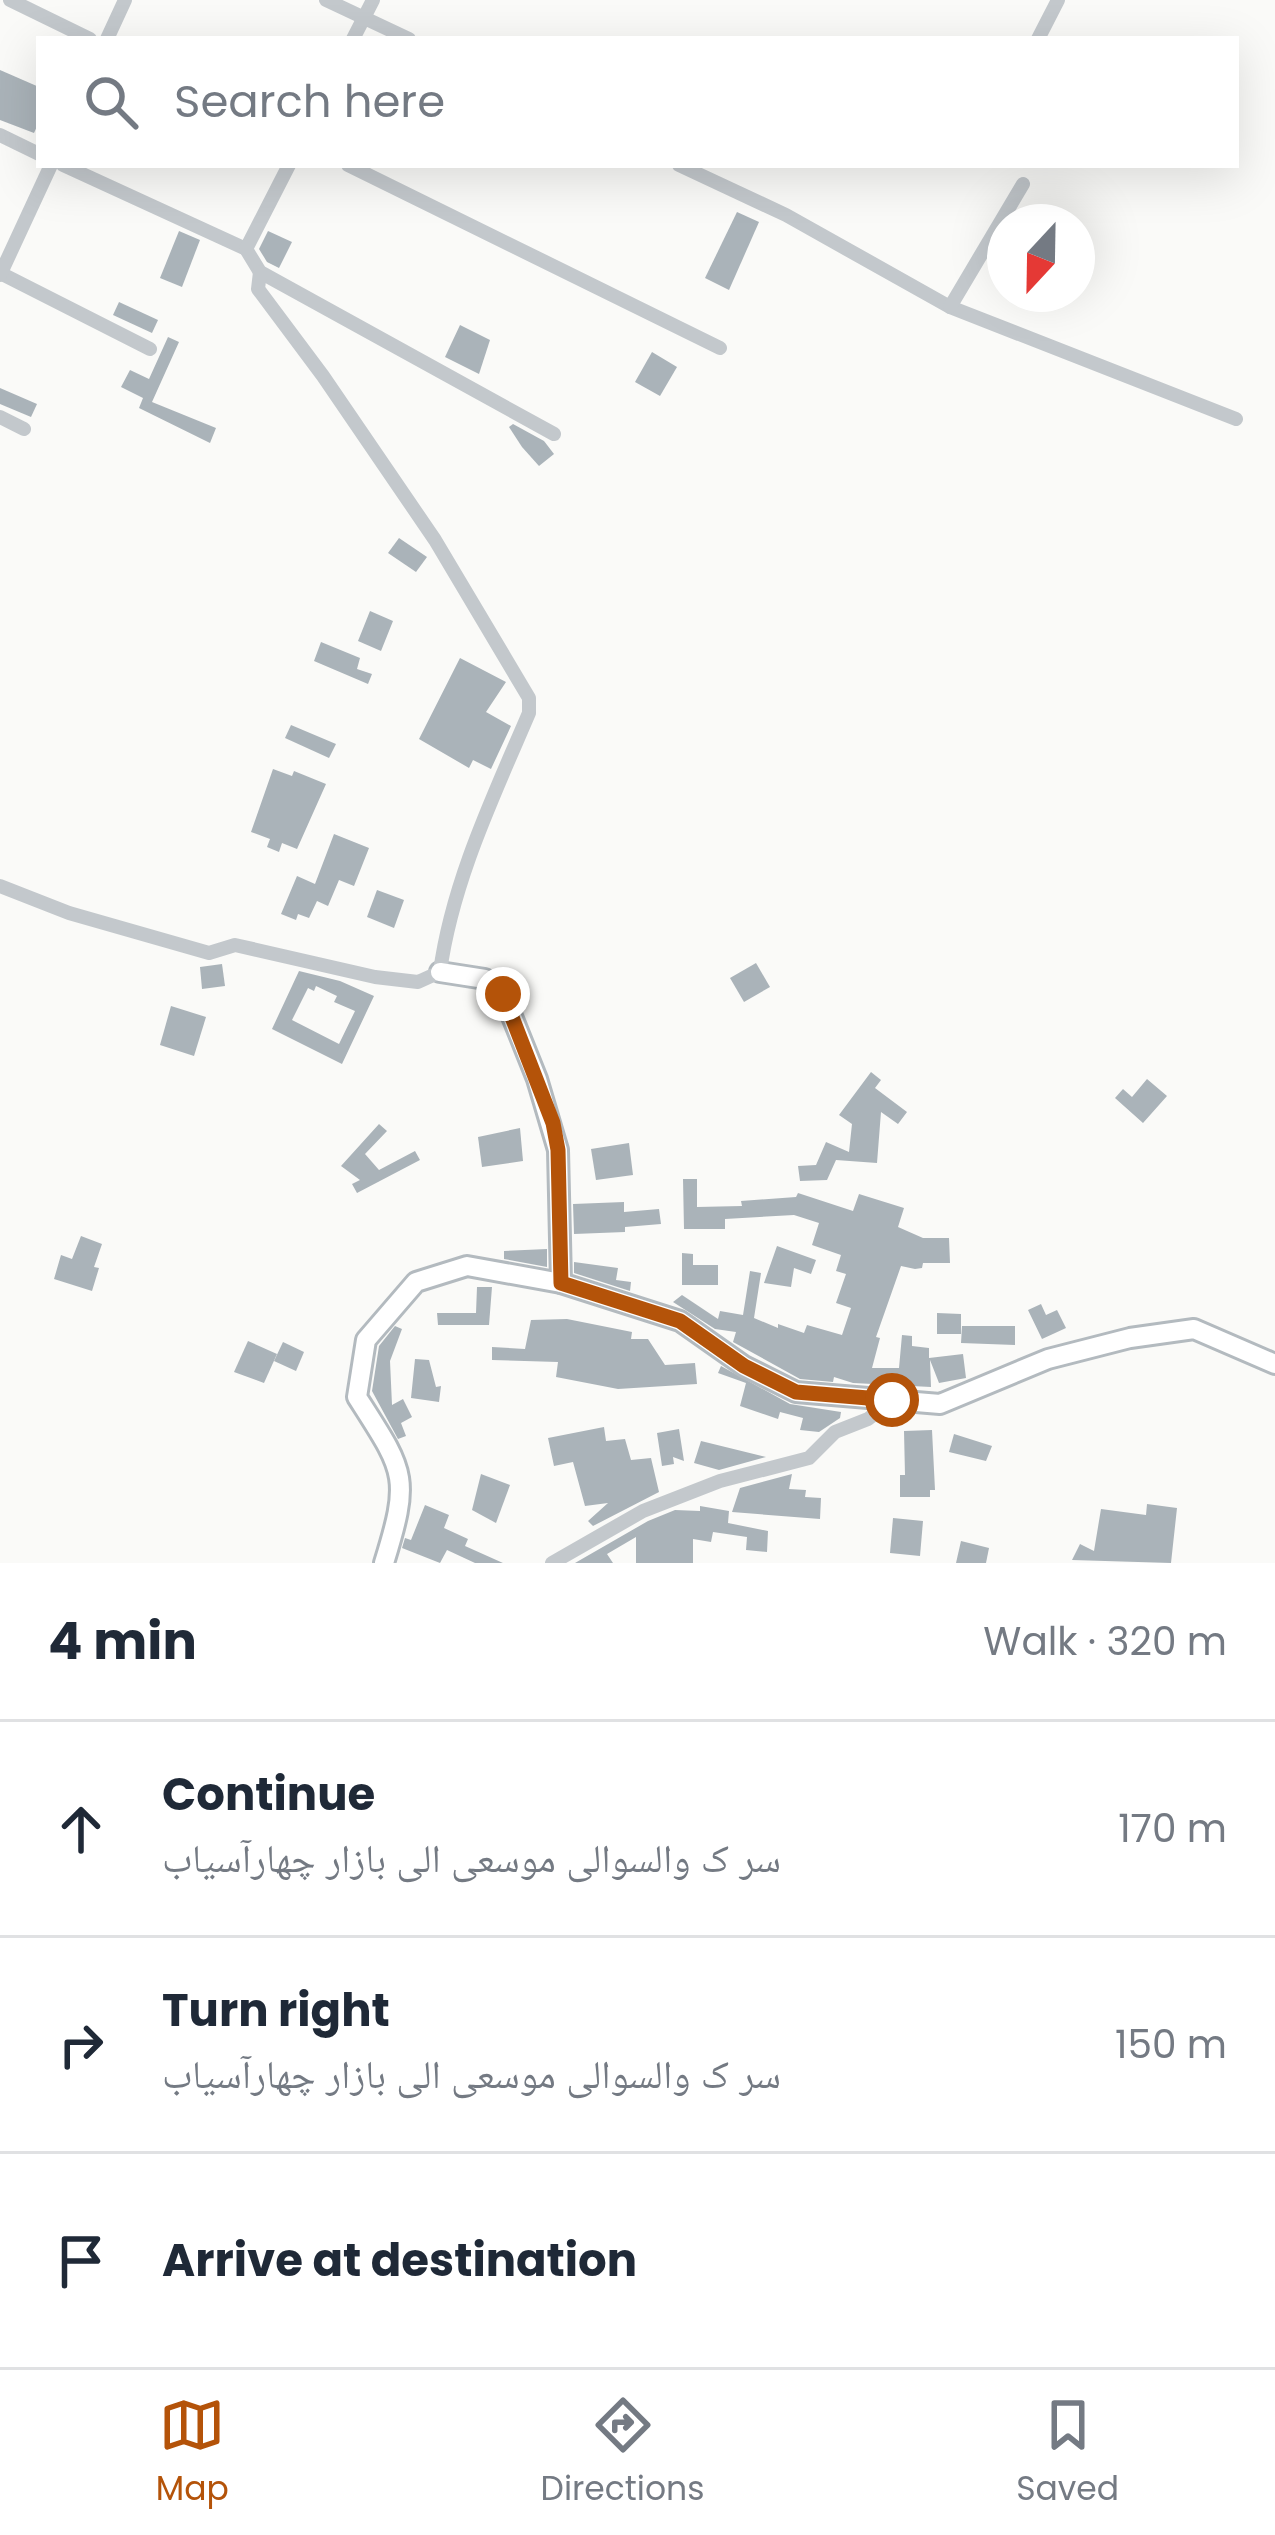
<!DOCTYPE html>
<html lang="en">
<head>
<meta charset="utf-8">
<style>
	body { margin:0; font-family:Poppins,"Noto Naskh Arabic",sans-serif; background:#f6f6f7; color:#1f2937 }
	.compass { position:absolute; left:987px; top:204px; width:108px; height:108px; border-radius:50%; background:#fff; box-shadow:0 12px 48px #0002; rotate:202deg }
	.stop { position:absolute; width:36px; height:36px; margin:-27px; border:9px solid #b45309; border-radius:50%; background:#fff }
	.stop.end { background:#b45309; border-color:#fff; box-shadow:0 3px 12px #0008 }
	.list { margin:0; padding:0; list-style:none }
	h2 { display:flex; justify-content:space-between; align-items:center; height:156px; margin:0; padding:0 48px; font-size:51px }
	h2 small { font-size:39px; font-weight:400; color:#747a83 }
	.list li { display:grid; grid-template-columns:78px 1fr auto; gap:36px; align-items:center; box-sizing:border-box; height:216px; padding:0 48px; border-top:3px solid #e0e1e3 }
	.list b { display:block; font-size:45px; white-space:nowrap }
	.list p { margin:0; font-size:39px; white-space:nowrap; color:#747a83 }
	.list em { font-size:39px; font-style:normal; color:#747a83 }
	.icon { flex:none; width:66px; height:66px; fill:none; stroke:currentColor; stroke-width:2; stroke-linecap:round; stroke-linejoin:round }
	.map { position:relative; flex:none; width:1275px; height:1563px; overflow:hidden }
	.search { position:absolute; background:#fff; box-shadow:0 12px 48px #0002; left:36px; right:36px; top:36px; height:132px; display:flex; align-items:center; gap:30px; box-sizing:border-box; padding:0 42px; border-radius:0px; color:#747a83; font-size:45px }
	.sheet { height:804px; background:#fff }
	nav { display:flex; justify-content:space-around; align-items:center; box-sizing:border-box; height:168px; border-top:3px solid #e0e1e3; background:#fff; font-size:33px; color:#747a83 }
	nav a { display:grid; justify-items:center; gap:6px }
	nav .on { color:#b45309 }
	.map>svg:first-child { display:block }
	.building { fill:#aab3b9; fill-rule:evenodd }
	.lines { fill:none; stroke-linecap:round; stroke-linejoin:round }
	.secondary-casing { stroke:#b3babf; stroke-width:24 }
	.street { stroke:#c3c8cc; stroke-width:14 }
	.secondary { stroke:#fff; stroke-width:18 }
	.route { stroke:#b45309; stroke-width:15 }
</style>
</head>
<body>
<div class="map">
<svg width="1275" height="1563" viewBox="0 0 1275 1563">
	<rect width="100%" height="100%" fill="#fafaf8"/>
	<!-- building -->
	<g class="building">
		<polygon points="0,70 39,87 39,122 34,133 0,120"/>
		<polygon points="737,212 759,222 729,290 705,278"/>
		<polygon points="179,231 200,240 182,287 160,278"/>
		<polygon points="268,231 292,242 279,268 267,262 259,249"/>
		<polygon points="119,302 158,320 152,333 113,315"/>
		<polygon points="460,325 490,340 479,374 445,357"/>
		<polygon points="168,337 179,342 152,402 216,428 210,443 139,408 143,398 121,387 130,370 149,379"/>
		<polygon points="652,352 677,367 660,396 635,382"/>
		<polygon points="0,388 37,404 31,417 0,404"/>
		<polygon points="513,424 544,441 554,454 539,466 522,447 509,427"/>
		<polygon points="399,538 427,557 416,572 388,553"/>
		<polygon points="370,611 393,621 381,651 358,641"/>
		<polygon points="321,642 360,658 357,669 372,674 368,684 314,661"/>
		<polygon points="460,658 506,682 486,712 511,726 491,769 473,760 469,768 419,739"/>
		<polygon points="291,725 336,744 329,758 285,738"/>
		<polygon points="273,769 292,776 294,771 326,784 297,849 282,843 279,852 267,847 270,839 251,832"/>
		<polygon points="334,834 369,848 354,886 339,880 328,906 317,901 309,918 298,914 296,920 281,914 297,876 315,884"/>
		<polygon points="377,890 404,900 394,928 367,917"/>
		<polygon points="756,963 770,987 744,1002 730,978"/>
		<polygon points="222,964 225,986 202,989 200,967"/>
		<path d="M 299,971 L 340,981 L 374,996 L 342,1064 L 272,1029 ZM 316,986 L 337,996 L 334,1002 L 355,1011 L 339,1044 L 292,1020 L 308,988 L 314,991 Z"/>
		<polygon points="171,1006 206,1017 194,1056 160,1045"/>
		<polygon points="871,1072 881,1080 875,1088 907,1112 898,1124 881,1112 877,1163 836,1160 827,1180 800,1181 798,1166 816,1165 826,1142 849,1152 852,1124 839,1115"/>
		<polygon points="1147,1079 1167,1096 1143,1123 1115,1098 1123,1089 1132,1097"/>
		<polygon points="379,1124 387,1131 365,1154 379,1170 415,1151 420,1160 357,1193 352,1184 360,1180 341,1166"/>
		<polygon points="520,1128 523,1161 482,1167 478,1137"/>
		<polygon points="629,1143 633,1175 596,1180 591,1149"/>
		<polygon points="683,1179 697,1179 697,1207 742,1206 741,1201 796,1197 798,1193 853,1211 859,1194 904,1208 898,1227 923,1238 949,1238 950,1263 923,1263 922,1268 915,1269 901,1266 876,1337 880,1338 872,1368 899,1368 902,1335 912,1336 912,1346 929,1348 929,1358 963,1354 966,1378 939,1383 930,1360 931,1387 853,1383 834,1377 833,1382 800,1379 733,1342 736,1332 715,1329 673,1302 682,1295 718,1319 720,1311 743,1315 750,1271 761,1273 754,1318 778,1328 778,1324 804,1333 807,1325 842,1335 851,1308 836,1303 846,1274 836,1271 841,1255 812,1245 819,1223 794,1215 725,1219 725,1229 684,1229"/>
		<polygon points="624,1202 624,1212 659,1209 661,1224 625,1227 625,1232 574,1234 573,1204"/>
		<polygon points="81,1236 102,1244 94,1267 99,1268 92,1291 54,1279 61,1255 72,1259"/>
		<polygon points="777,1246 816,1260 811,1274 794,1268 791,1287 764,1283"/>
		<polygon points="547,1249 547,1267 504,1259 504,1251"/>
		<polygon points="682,1253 693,1254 693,1265 718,1265 718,1285 682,1285"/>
		<polygon points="574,1262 618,1268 616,1280 631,1282 630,1291 574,1273"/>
		<polygon points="477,1287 492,1287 489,1325 438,1325 437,1313 476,1313"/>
		<polygon points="1041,1304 1046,1315 1057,1310 1066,1328 1042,1339 1028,1310"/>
		<polygon points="937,1313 961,1314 961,1334 937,1334"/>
		<polygon points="567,1319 632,1332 631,1339 648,1339 665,1365 695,1363 697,1384 618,1389 556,1377 558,1362 492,1360 492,1347 525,1349 531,1320"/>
		<polygon points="395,1326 402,1329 390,1361 392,1405 403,1399 412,1417 401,1423 406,1436 398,1439 372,1391 379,1346"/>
		<polygon points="962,1326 1015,1326 1015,1345 961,1343"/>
		<polygon points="248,1341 277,1354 264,1383 234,1372"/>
		<polygon points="283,1342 304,1352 296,1371 274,1361"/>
		<polygon points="415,1359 429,1360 436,1387 441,1386 439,1402 411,1398"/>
		<polygon points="721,1366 790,1404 841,1412 840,1418 819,1432 800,1430 803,1418 780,1412 778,1419 740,1406 746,1383 718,1373"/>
		<polygon points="604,1427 606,1441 625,1439 631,1460 651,1458 659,1492 593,1526 588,1521 608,1503 585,1506 573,1462 554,1466 548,1438"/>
		<polygon points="679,1429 684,1461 673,1457 674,1464 662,1466 657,1433"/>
		<polygon points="932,1430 935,1490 930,1490 930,1497 900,1497 900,1475 905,1475 904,1431"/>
		<polygon points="954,1434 992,1446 986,1461 949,1452"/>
		<polygon points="701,1441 766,1457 719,1470 694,1463"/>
		<polygon points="481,1474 510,1485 496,1523 472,1510"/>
		<polygon points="792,1474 789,1489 806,1490 805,1497 821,1498 820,1519 732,1512 740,1488"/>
		<polygon points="1147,1504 1177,1508 1171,1563 1072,1560 1080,1544 1094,1551 1101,1509 1146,1515"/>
		<polygon points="425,1505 449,1515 444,1528 468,1539 465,1546 503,1563 475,1563 447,1550 440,1563 402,1548 405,1538 411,1540"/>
		<polygon points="700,1506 729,1511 728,1523 768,1531 767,1552 746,1550 747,1537 713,1532 711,1542 693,1539 693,1563 636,1563 636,1537 607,1554 613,1563 575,1563 648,1521 675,1510 700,1511"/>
		<polygon points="893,1518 923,1521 920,1556 890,1553"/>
		<polygon points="961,1541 989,1548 986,1563 956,1563"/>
	</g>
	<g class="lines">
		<!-- secondary casing -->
		<g class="secondary-casing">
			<g id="secondary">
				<polyline points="440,972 485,979 503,994 537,1079 558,1150 561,1283 680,1321 744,1366 796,1392 940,1404 1048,1359 1130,1338 1194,1329 1275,1364"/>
				<path d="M 384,1563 C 411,1476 405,1472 357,1397 L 366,1340 L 416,1282 L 467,1266 L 561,1283"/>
			</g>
		</g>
		<!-- street -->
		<g class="street">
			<polyline points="10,0 90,39"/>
			<polyline points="326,0 409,39"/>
			<polyline points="107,39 125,0"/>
			<polyline points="353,39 373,0"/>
			<polyline points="1038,39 1058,0"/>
			<polyline points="0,135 39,154"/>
			<polyline points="63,165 246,249 260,272 554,434"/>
			<polyline points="348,165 720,348"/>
			<polyline points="679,165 786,215 950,307 1236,419"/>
			<polyline points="246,249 289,165"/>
			<polyline points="0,273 150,349"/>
			<polyline points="0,275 51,165"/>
			<polyline points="950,307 1023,184"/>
			<polyline points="0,417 24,429"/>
			<path d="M 0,886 L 69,913 L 209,953 L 235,945 L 375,977 L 418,982 L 440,972 C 452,882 494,795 529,713 L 529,698 L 435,540 L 323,376 L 258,289 L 260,272"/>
			<polyline points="552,1563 643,1511 720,1481 809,1458 835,1432 868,1419 893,1400"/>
		</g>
		<!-- secondary -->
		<use href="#secondary" class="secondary"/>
	</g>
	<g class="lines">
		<!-- route -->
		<polyline class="route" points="503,994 553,1123 558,1150 561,1283 680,1321 744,1366 796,1392 892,1400"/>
	</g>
</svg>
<svg class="compass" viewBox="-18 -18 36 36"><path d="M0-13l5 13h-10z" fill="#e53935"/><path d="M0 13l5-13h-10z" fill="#747a83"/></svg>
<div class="stop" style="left:892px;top:1400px"></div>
<div class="stop end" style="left:503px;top:994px"></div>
<div class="search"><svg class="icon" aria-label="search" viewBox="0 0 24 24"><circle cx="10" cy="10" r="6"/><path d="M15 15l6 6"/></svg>Search here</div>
</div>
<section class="sheet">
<h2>4 min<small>Walk · 320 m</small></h2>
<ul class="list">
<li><svg class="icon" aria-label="ahead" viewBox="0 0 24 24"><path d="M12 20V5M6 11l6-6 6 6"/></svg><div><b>Continue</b><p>سر ک والسوالی موسعی الی بازار چهارآسیاب</p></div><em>170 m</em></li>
<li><svg class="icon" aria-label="right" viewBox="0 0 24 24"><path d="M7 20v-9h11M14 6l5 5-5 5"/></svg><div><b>Turn right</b><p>سر ک والسوالی موسعی الی بازار چهارآسیاب</p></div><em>150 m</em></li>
<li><svg class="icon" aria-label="arrive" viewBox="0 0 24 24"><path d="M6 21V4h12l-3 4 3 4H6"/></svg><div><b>Arrive at destination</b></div></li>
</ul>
</section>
<nav>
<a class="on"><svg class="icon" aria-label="map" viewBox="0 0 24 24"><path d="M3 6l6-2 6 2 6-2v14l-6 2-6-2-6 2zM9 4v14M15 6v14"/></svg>Map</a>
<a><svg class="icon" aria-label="directions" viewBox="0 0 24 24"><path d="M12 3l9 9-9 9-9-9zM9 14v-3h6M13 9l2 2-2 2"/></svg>Directions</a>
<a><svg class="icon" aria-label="saved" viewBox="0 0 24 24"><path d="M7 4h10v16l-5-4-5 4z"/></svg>Saved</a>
</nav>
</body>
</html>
